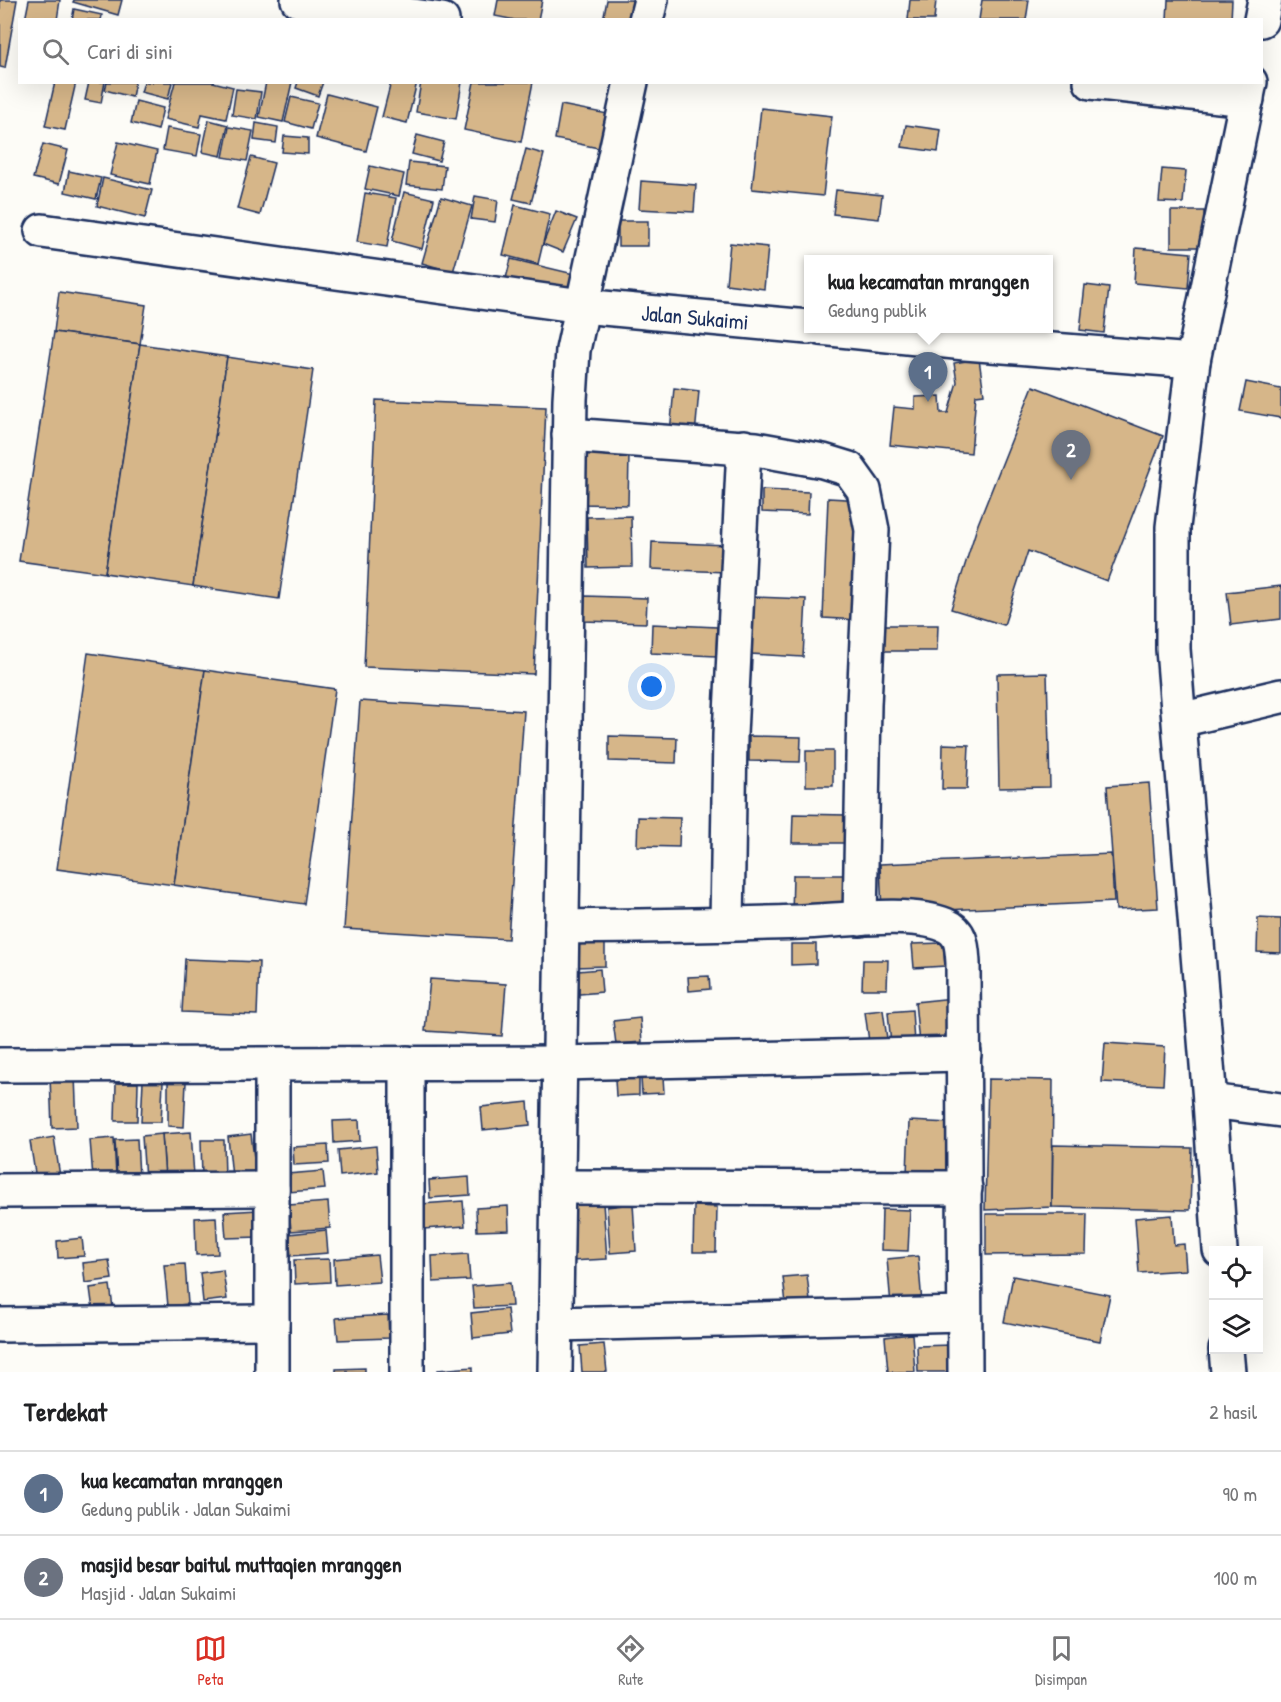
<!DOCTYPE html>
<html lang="id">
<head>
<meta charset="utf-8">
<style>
	body { margin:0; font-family:"Patrick Hand",sans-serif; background:#f6f6f6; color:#202124 }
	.controls { position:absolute; right:18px; bottom:18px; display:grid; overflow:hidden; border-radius:0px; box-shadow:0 6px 24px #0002 }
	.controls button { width:54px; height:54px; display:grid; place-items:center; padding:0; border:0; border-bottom:2px solid #e0e0e0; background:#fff; color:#202124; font:30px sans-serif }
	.you { position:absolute; left:652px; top:687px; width:21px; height:21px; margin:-15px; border:4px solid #fff; border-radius:50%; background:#1a73e8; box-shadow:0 0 0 9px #1a73e833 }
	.badge { display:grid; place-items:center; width:39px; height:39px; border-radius:50%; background:#d93025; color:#fff; font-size:20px; font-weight:700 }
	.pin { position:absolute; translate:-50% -50px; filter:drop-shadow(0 2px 3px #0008) }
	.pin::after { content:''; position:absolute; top:32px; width:21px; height:18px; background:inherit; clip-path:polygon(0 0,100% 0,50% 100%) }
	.popup { position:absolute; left:804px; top:255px; width:249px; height:78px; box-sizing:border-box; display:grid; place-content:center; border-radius:0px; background:#fff; filter:drop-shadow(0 2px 4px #0005); font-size:20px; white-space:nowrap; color:#757577 }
	.popup b { font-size:22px; color:#202124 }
	.popup::after { content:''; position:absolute; left:50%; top:100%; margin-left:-12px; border:12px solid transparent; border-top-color:#fff }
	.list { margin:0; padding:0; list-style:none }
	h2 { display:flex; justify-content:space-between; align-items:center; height:78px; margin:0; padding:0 24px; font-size:26px }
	h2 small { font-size:20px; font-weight:400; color:#757577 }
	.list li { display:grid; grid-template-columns:39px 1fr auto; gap:18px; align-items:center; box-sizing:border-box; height:84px; padding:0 24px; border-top:2px solid #e0e0e0 }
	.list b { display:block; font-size:22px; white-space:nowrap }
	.list p { margin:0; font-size:20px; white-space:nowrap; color:#757577 }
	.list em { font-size:20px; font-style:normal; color:#757577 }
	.icon { flex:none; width:33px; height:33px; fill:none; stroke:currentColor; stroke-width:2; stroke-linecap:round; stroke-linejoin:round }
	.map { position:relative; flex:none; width:1281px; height:1372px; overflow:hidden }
	.search { position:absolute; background:#fff; box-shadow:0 6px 24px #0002; left:18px; right:18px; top:18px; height:66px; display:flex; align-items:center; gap:15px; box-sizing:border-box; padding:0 21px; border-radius:0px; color:#757577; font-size:22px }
	.sheet { height:246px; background:#fff }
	nav { display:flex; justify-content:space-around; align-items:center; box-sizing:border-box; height:84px; border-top:2px solid #e0e0e0; background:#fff; font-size:16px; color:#757577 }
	nav a { display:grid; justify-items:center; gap:3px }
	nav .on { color:#d93025 }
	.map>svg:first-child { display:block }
	.building { fill:#d6b689; stroke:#1b2f5e; stroke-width:1.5 }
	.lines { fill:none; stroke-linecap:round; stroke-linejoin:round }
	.minor-casing { stroke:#1b2f5e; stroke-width:38 }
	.secondary-casing { stroke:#1b2f5e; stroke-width:38 }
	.minor { stroke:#fdfcf7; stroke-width:33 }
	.secondary { stroke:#fdfcf7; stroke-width:33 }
	.labels { text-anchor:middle; stroke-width:6; stroke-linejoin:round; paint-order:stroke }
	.street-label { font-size:22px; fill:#1b2f5e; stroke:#fdfcf7 }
</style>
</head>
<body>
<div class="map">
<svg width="1281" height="1372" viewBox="0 0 1281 1372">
	<rect width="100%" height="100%" fill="#fdfcf7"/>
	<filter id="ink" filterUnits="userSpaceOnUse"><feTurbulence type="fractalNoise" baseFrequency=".0167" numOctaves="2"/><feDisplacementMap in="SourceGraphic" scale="12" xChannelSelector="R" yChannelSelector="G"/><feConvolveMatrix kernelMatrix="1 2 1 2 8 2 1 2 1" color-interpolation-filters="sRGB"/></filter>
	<g filter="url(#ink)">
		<!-- building -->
		<g class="building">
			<polygon points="0,0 17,0 5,68 0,67"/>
			<polygon points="29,0 60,0 57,20 25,20"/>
			<polygon points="74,0 122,0 118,15 73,2"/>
			<polygon points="498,0 542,0 538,20 515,20 495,16"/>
			<polygon points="607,0 636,0 644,20 603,20"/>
			<polygon points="910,0 936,0 934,20 908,20"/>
			<polygon points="982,0 1029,0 1026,20 979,20"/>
			<polygon points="1168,0 1232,0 1231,20 1167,20"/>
			<polygon points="74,9 102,15 101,20 72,20"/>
			<polygon points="55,82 76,82 65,130 45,126"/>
			<polygon points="89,82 105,82 101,103 85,100"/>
			<polygon points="107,82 135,82 132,97 105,90"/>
			<polygon points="144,82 172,82 168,99 141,92"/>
			<polygon points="175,82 213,82 233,87 226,119 202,114 199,127 165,119"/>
			<polygon points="266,82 292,82 283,122 259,117"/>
			<polygon points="298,82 323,82 318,96 296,88"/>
			<polygon points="391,82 417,82 407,123 382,117"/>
			<polygon points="421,82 462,82 456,119 416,112"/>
			<polygon points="474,82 533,82 521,142 464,130"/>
			<polygon points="236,89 261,92 257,119 232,115"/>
			<polygon points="327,94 377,107 366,151 316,138"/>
			<polygon points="291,97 318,103 311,129 285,122"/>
			<polygon points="136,101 163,108 158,130 131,123"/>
			<polygon points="561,105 608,114 608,150 555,139"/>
			<polygon points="761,108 832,116 823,196 752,189"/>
			<polygon points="209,120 228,125 221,156 202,152"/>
			<polygon points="256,123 278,127 276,143 254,140"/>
			<polygon points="906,125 941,130 938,152 902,147"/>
			<polygon points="229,127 253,131 247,161 223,157"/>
			<polygon points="167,128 201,134 197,156 163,150"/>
			<polygon points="417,135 444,142 439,161 412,154"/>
			<polygon points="284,136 308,138 308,154 282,152"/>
			<polygon points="118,142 157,151 150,184 110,175"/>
			<polygon points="43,144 68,150 59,184 33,178"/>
			<polygon points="526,149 544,154 531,203 513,199"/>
			<polygon points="251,157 274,163 260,215 237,209"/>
			<polygon points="409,162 445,166 442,189 406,185"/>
			<polygon points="370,166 404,174 399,196 365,189"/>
			<polygon points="1162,169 1186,171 1183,203 1159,202"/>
			<polygon points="69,171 101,178 96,199 65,192"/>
			<polygon points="103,178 152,190 145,218 97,206"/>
			<polygon points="641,181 696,185 694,212 639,209"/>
			<polygon points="836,190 882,195 879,219 833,214"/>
			<polygon points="404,192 434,199 422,249 392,241"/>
			<polygon points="365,193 396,198 387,247 357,242"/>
			<polygon points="475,196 498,200 495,222 471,219"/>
			<polygon points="441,197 472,206 453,272 422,263"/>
			<polygon points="515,205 550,214 538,264 503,255"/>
			<polygon points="556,211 577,219 563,252 543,244"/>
			<rect x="1171" y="211" width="33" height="36"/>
			<rect x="618" y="221" width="30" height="25"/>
			<polygon points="730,243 768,247 764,289 726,284"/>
			<polygon points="1136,248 1191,253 1188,288 1134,283"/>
			<polygon points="511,259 578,275 572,302 504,286"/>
			<polygon points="1085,285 1109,288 1104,333 1080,330"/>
			<polygon points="59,292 146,305 140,344 54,332"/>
			<polygon points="54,332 140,344 105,573 19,561"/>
			<polygon points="140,344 227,357 193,586 105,573"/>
			<polygon points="227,357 313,370 279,599 193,586"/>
			<polygon points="979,359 984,394 976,395 971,453 890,445 894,407 915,409 915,397 940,396 941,413 948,413 957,382 954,363"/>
			<polygon points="1246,382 1281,389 1281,418 1240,411"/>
			<polygon points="1033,386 1163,436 1107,581 1028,551 1004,625 951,609 978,524"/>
			<polygon points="674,388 699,391 695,435 670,433"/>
			<polygon points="376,400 546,407 534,674 364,667"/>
			<polygon points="581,454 629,455 628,505 580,504"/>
			<polygon points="762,490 809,492 808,514 762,512"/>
			<polygon points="828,498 864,500 859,620 823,618"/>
			<polygon points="631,516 632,567 588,568 587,517"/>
			<polygon points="652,542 727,545 726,572 651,569"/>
			<polygon points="1281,586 1281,619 1231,625 1227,592"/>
			<polygon points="585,596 647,598 646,623 584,621"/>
			<polygon points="753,597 806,599 803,657 751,654"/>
			<polygon points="652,624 717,627 716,656 651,653"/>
			<polygon points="884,625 938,625 937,651 883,651"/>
			<polygon points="88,653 205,670 174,885 57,869"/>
			<polygon points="205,670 335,689 304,904 174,885"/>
			<polygon points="1047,673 1050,787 999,788 997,674"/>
			<polygon points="360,701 524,711 508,939 344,929"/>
			<polygon points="609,736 677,738 676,763 609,761"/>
			<polygon points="749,736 801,737 800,762 749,761"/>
			<polygon points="943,744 969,745 967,789 942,789"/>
			<rect x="806" y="751" width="27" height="35"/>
			<polygon points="1149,783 1158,908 1116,910 1107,786"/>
			<polygon points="793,814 847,815 847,843 792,843"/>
			<polygon points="638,817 680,818 679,847 637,846"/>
			<polygon points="1111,854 1114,902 882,913 880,864"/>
			<polygon points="793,875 850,875 849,916 792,916"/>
			<polygon points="1258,918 1281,919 1281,953 1257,952"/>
			<polygon points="605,943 605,966 576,967 576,944"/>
			<polygon points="943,943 945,966 914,968 912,944"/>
			<polygon points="791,944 816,944 816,964 791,965"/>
			<polygon points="185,959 259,962 257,1015 182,1012"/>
			<polygon points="863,960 888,960 887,989 862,989"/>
			<polygon points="600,969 602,992 569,995 567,972"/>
			<polygon points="709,976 710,989 689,991 688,977"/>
			<polygon points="430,979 506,984 502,1036 425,1031"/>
			<polygon points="953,998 957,1040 919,1043 915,1002"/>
			<polygon points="883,1010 888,1046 870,1049 865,1012"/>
			<polygon points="912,1010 914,1043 891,1045 888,1012"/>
			<polygon points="640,1018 642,1042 616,1044 613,1021"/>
			<polygon points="1105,1043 1165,1047 1163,1085 1102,1082"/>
			<polygon points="75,1076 77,1127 52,1128 50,1077"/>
			<polygon points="663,1077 664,1093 642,1094 641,1078"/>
			<polygon points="639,1078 639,1095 616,1096 615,1079"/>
			<polygon points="988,1079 1053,1080 1052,1207 985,1210"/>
			<polygon points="143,1081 163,1082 161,1122 141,1122"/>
			<polygon points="168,1082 186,1082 184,1127 168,1126"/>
			<polygon points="116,1083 138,1083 137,1121 115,1121"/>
			<polygon points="528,1102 530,1125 483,1130 481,1107"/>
			<polygon points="359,1120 360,1141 334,1143 333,1121"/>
			<polygon points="909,1121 950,1123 948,1176 907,1174"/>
			<polygon points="191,1132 194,1176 165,1178 162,1134"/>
			<polygon points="162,1134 165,1178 145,1180 142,1136"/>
			<polygon points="251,1134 256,1175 232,1177 228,1137"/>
			<polygon points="54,1137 61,1183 37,1186 30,1141"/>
			<polygon points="114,1138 116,1176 93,1178 90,1140"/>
			<polygon points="137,1139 139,1177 117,1178 115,1140"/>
			<polygon points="201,1140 224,1140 225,1178 202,1178"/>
			<polygon points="328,1145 329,1163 294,1165 293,1147"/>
			<polygon points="1053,1145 1192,1148 1190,1210 1052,1207"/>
			<polygon points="376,1146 378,1172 340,1176 338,1150"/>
			<polygon points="323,1171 325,1189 288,1192 287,1174"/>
			<polygon points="469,1177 470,1195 430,1198 429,1180"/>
			<polygon points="463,1201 465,1226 423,1229 421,1204"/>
			<polygon points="328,1202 330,1228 291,1231 289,1205"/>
			<polygon points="603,1203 607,1259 571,1261 567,1205"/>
			<polygon points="633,1204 636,1251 610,1253 607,1207"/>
			<polygon points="508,1206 509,1230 477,1231 476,1208"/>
			<polygon points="694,1206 717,1207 716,1252 693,1252"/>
			<polygon points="882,1209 910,1210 908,1251 881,1250"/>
			<polygon points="258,1210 259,1237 226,1238 224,1212"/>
			<polygon points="986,1214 1087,1214 1086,1254 986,1255"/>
			<polygon points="1172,1215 1174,1245 1184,1244 1186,1270 1139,1273 1135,1218"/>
			<polygon points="216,1217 218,1254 196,1255 195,1218"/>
			<polygon points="326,1230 328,1253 291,1256 289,1234"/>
			<polygon points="82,1238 84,1256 58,1258 57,1241"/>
			<polygon points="468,1254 470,1280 433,1282 432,1256"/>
			<polygon points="377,1255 380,1282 335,1285 334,1259"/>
			<polygon points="918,1256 922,1303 891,1305 887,1259"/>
			<polygon points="329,1259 330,1282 295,1284 294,1260"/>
			<polygon points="109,1260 112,1279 85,1283 83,1263"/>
			<polygon points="185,1264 188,1304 168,1306 164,1265"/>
			<polygon points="223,1270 227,1299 203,1302 200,1273"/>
			<polygon points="807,1275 810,1301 786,1304 783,1277"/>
			<polygon points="1013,1276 1110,1295 1100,1341 1004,1322"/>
			<polygon points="510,1283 512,1306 474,1308 472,1286"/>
			<polygon points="110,1285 113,1308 93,1310 90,1288"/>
			<polygon points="507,1309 510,1334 473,1338 471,1313"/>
			<polygon points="388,1315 389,1338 338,1340 336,1318"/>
			<polygon points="912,1334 915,1372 888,1372 885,1337"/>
			<polygon points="604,1344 607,1372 582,1372 580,1346"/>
			<polygon points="951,1345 952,1372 918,1372 917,1346"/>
			<polygon points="473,1367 473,1372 438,1372 438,1370"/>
			<polygon points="365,1368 365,1372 336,1372 336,1369"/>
		</g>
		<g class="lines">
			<!-- minor casing -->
			<g class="minor-casing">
				<g id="minor">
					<polyline points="298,0 442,20"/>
					<polyline points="646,20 651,0"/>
					<polyline points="1091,82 1247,99"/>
					<polyline points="42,231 582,306 808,327"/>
					<polyline points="821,328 965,343 1193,361"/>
					<polyline points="569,435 756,449 823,461 849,469 864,490 872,530 864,705 860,919"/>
					<polyline points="1180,720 1281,696"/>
					<polyline points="727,924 730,735 744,447"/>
					<path d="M 562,927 C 641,926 720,925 800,922 C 839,921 910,910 945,925 C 962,932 962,947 963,963 L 965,1372"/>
					<polyline points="0,1065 560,1063 964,1054"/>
					<polyline points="1210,1101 1281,1110"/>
					<polyline points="558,1187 965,1188"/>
					<polyline points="0,1191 272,1189"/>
					<polyline points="556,1324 964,1314"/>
					<polyline points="0,1325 272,1322"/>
					<polyline points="272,1372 272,1064"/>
					<polyline points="407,1372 407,1063"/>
					<polyline points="555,1372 570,399 573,350 631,82"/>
				</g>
			</g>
			<!-- secondary casing -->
			<g class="secondary-casing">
				<g id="secondary">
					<polyline points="1261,20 1265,0"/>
					<polyline points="1220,1250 1210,1101 1173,649 1173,527 1193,361 1250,82"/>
					<polyline points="1226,1350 1228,1372"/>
				</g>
			</g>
			<!-- minor -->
			<use href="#minor" class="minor"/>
			<!-- secondary -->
			<use href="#secondary" class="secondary"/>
		</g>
	</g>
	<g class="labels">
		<!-- street labels -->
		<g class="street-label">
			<text transform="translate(695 317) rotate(5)" y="8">Jalan Sukaimi</text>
		</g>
	</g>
</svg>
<div class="controls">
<button><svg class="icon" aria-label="locate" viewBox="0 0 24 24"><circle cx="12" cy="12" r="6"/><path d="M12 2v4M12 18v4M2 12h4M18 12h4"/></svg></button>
<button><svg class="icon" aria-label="layers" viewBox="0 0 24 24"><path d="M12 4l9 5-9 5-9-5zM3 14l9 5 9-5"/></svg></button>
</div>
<div class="you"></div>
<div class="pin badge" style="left:928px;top:402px;background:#5c6f8a">1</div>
<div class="popup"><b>kua kecamatan mranggen</b>Gedung publik</div>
<div class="pin badge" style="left:1071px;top:480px;background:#6b7280">2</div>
<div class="search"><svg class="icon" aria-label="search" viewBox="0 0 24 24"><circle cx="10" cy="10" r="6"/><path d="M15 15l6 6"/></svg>Cari di sini</div>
</div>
<section class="sheet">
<h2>Terdekat<small>2 hasil</small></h2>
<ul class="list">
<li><span class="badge" style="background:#5c6f8a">1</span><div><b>kua kecamatan mranggen</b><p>Gedung publik · Jalan Sukaimi</p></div><em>90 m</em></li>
<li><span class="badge" style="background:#6b7280">2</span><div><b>masjid besar baitul muttaqien mranggen</b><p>Masjid · Jalan Sukaimi</p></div><em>100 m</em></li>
</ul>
</section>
<nav>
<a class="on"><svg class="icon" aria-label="map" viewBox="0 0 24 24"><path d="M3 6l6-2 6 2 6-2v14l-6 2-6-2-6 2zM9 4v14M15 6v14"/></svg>Peta</a>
<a><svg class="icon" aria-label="directions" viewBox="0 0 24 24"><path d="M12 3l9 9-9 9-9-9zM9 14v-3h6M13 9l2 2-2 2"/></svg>Rute</a>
<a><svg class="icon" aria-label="saved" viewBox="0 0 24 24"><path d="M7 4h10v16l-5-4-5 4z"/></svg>Disimpan</a>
</nav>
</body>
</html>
